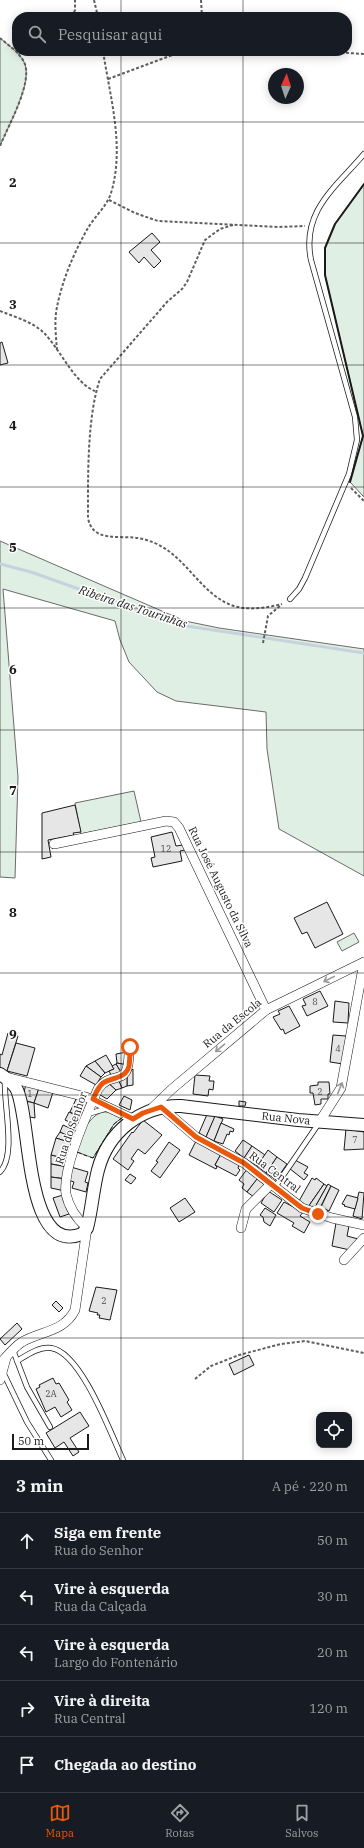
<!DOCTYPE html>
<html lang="pt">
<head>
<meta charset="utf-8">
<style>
	body { margin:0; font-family:"IBM Plex Serif",serif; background:#20242c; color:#f1f3f6 }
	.controls { position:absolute; right:12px; bottom:12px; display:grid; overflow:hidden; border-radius:8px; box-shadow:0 2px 10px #0003 }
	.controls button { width:36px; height:36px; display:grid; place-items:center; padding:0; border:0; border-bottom:1px solid #363941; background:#171b24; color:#f1f3f6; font:20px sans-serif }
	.compass { position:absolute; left:268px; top:68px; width:36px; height:36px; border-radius:50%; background:#171b24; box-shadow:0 2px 10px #0003; rotate:3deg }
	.scale { position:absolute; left:12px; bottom:10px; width:77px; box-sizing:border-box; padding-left:4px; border:2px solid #1a1a1a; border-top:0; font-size:11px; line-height:14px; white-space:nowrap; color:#1a1a1a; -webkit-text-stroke:3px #fff; paint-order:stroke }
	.stop { position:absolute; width:12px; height:12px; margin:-9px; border:3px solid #ea580c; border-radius:50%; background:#fff }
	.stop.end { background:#ea580c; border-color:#fff; box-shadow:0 1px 4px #0008 }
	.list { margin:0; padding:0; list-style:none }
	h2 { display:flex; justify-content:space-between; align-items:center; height:52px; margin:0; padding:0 16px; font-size:17px }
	h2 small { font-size:13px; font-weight:400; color:#9ea1a6 }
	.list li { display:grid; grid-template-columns:26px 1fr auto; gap:12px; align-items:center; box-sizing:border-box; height:56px; padding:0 16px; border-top:1px solid #363941 }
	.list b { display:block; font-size:15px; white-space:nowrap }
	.list p { margin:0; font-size:13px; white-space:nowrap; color:#9ea1a6 }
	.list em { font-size:13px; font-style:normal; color:#9ea1a6 }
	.icon { flex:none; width:22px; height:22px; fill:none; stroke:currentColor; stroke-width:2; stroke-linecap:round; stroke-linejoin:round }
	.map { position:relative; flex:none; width:364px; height:1460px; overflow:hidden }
	.search { position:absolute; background:#171b24; box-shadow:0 2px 10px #0003; left:12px; right:12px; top:12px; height:44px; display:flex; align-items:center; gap:10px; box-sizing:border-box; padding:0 14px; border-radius:16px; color:#9ea1a6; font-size:15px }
	.sheet { height:332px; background:#171b24 }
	nav { display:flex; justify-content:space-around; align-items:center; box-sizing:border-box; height:56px; border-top:1px solid #363941; background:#171b24; font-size:11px; color:#9ea1a6 }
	nav a { display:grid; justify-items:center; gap:2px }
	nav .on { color:#ea580c }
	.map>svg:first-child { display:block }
	.green { fill:#e0efe3; stroke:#6a6a6a }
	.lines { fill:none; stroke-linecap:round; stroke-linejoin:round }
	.stream { stroke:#c6d2dc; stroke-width:3 }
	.building { fill:#e6e6e6; stroke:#1a1a1a }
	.service-casing { stroke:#1a1a1a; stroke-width:6 }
	.minor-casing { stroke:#1a1a1a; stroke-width:10 }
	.tertiary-casing { stroke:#1a1a1a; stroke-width:14 }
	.path { stroke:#5f5f5f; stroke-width:2; stroke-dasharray:3 2; stroke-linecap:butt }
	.service { stroke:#fff; stroke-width:4.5 }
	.minor { stroke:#fff; stroke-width:9 }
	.tertiary { stroke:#fff; stroke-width:12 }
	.fence { stroke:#1a1a1a; stroke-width:1; stroke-dasharray:5 2; stroke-linecap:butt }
	.wall { stroke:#1a1a1a; stroke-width:2 }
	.oneway { stroke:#989898 }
	.route { stroke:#ea580c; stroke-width:5 }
	.grid { fill:none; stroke:#1a1a1a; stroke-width:1; stroke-opacity:0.55 }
	.labels { text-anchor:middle; stroke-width:3; stroke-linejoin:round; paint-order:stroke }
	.number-label { font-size:9px; fill:#4d4d4d }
	.street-label { font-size:11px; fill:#1a1a1a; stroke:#fff }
	.water-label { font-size:12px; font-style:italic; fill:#1a1a1a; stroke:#fff }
	.grid-label { font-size:13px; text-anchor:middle; font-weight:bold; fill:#1a1a1a; stroke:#fff; stroke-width:3; stroke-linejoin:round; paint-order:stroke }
</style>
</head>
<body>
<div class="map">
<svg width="364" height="1460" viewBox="0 0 364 1460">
	<rect width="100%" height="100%" fill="#fff"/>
	<!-- green -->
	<g class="green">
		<path d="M 0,38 C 8,45 19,52 24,62 C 34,81 8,126 0,146 Z"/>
		<polygon points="364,184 364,497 350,482 363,436 325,275 325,248 335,224"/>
		<polygon points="0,541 185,621 219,628 364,649 364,876 279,829 267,749 266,712 176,701 157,692 129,662 120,640 115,621 3,589 18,777 15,878 0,877"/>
		<polygon points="134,791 141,822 81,834 75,803"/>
		<polygon points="354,933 359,942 342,951 337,942"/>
		<path d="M 102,1112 L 109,1112 L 123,1117 L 114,1124 L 93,1158 L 77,1152 C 80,1138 86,1118 102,1112 Z"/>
	</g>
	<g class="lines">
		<!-- stream -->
		<polyline class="stream" points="0,564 31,572 180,625 364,653"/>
	</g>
	<!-- building -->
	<g class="building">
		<polygon points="152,233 160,242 151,250 161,261 154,268 144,257 139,263 129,252"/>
		<polygon points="2,342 8,363 0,365 0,343"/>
		<polygon points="75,805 81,832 73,833 74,835 48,840 51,857 42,859 42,813"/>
		<polygon points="172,832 176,846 183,845 185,850 180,851 182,861 153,867 151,858 155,857 151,837"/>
		<polygon points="327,902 343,934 315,948 307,932 302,934 294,918"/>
		<polygon points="320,991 328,1006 307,1016 302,1006 306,1005 303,999"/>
		<polygon points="335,1001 349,1003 348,1023 333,1022"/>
		<polygon points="289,1006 300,1026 285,1034 283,1029 281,1030 273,1017 280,1014 278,1011"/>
		<polygon points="8,1033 18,1036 7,1071 0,1069 0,1054 2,1055"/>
		<polygon points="333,1035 346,1036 343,1064 330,1062"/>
		<polygon points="16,1043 35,1048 27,1076 7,1071"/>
		<polygon points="127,1052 127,1065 117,1063 116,1054"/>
		<polygon points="106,1055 114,1069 105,1073 95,1061"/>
		<polygon points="95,1061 105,1073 101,1077 86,1066"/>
		<polygon points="117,1063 127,1065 122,1074 116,1064"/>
		<polygon points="116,1064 122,1074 112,1077 109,1071 114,1069 112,1066"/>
		<polygon points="86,1066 101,1077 96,1085 80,1076"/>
		<polygon points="133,1069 133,1085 127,1086 127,1074"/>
		<polygon points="127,1074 127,1086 122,1088 118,1079"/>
		<polygon points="195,1075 210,1076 209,1081 214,1081 213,1090 209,1089 208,1096 193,1094"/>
		<polygon points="118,1079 122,1088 116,1090 108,1083"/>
		<polygon points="107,1082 116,1090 107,1099 97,1093"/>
		<polygon points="318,1082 329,1082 330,1094 328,1094 328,1099 321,1099 321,1104 315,1105 313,1093 310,1093 310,1086 318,1085"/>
		<polygon points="26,1084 39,1088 34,1103 22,1100"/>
		<polygon points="39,1088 53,1092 48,1108 34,1103"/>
		<polygon points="124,1096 132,1100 130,1110 119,1105"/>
		<polygon points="77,1097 89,1102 80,1117 70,1112"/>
		<polygon points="22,1100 34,1103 35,1118 25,1116"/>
		<polygon points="239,1101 246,1102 245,1106 239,1106"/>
		<polygon points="69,1112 81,1118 78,1126 65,1120"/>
		<polygon points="208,1112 216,1115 206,1137 199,1133"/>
		<polygon points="215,1116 223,1119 214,1141 206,1137"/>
		<polygon points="143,1120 162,1135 145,1154 138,1149 131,1159 134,1161 128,1170 113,1159 132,1132 133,1133"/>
		<polygon points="221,1123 234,1129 233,1132 230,1131 229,1135 227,1134 223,1144 214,1141"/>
		<polygon points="63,1125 74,1130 70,1137 60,1132"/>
		<polygon points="346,1129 364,1132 364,1149 344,1150"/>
		<polygon points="60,1132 70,1137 68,1142 56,1138"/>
		<polygon points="56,1138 75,1144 70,1160 51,1155"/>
		<polygon points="243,1140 252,1146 244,1158 235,1151"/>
		<polygon points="196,1141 221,1154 215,1165 217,1167 216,1169 189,1155"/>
		<polygon points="169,1142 180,1150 160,1178 151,1171 158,1162 156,1161"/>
		<polygon points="252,1146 265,1155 257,1166 244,1158"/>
		<polygon points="268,1150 277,1157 266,1173 257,1166"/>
		<polygon points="221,1154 240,1163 238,1168 240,1170 236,1176 215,1165"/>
		<polygon points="51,1155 70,1160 68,1167 51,1164"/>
		<polygon points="277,1157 287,1164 276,1180 266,1173"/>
		<polygon points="295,1160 308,1167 304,1173 308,1175 304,1180 289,1168"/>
		<polygon points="51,1164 67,1167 66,1179 51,1177"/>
		<polygon points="71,1167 88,1172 85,1182 88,1183 86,1192 72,1188 74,1182 68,1180"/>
		<polygon points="248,1168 259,1177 247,1192 242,1188 244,1184 239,1180"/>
		<polygon points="130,1174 136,1178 131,1184 125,1180"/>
		<polygon points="51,1177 66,1179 65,1191 51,1188"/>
		<polygon points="312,1178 315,1180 316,1178 324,1184 308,1207 299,1201"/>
		<polygon points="257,1179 266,1186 254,1197 247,1192"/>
		<polygon points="324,1184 327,1186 314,1209 308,1207"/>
		<polygon points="328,1184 331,1186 319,1210 314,1209"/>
		<polygon points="331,1186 339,1190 329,1211 321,1207"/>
		<polygon points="268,1191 282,1200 274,1212 261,1203"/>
		<polygon points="359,1192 364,1193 362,1219 353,1216"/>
		<polygon points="63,1195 69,1214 60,1217 53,1198"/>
		<polygon points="347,1195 358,1198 355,1209 344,1206 345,1205 342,1204"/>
		<polygon points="185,1198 195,1212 179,1222 170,1208"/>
		<polygon points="284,1202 303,1212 300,1216 310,1222 304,1233 292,1226 294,1223 277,1213"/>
		<polygon points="265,1208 276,1215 270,1226 264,1222 263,1217 260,1215"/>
		<polygon points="336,1223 349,1226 347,1236 358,1239 350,1250 332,1246"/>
		<polygon points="96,1287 117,1290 110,1320 99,1318 100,1315 97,1315 98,1313 89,1311"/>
		<polygon points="56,1301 63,1308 59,1312 52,1305"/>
		<polygon points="17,1323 22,1329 5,1345 0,1339"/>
		<polygon points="249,1355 254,1365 234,1375 229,1364"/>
		<polygon points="53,1378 56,1384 59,1383 69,1400 67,1402 72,1410 61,1417 55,1407 46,1412 36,1389 40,1387 39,1385"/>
		<polygon points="80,1412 89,1426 70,1438 79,1452 73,1456 64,1442 55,1448 46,1433"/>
	</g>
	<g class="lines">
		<!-- service casing -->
		<g class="service-casing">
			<g id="service">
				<path d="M 290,599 L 299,589 L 305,578 L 349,474 L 357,440 L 355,417 L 311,260 C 301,211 336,187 364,154"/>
				<polyline points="88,1114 108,1108"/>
				<path d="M 0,1172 C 17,1155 3,1103 5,1079"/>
				<polyline points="275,1187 319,1123"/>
				<polyline points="13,1350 27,1387 50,1427"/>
				<path d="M 17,1361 C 27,1355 40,1346 51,1348 C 81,1352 111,1434 123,1460"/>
				<polyline points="3,1372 27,1422 51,1460"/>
			</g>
		</g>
		<!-- minor casing -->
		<g class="minor-casing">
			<g id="minor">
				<polyline points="54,844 166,821 174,822 179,828 266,1010"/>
				<polyline points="6,1077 86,1097 133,1119"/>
				<polyline points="161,1107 196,1137 244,1163 302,1208 332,1218 364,1225"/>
				<polyline points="149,1111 172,1089 266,1010 364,962"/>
				<polyline points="320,1121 341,1088 364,962"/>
				<polyline points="241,1228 246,1209 271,1184"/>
				<polyline points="344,1260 364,1238"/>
				<path d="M 0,1364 C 7,1356 14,1347 22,1342 C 41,1331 64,1332 75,1310 L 87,1228 C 77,1219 69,1208 66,1194 C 62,1169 87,1113 98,1089 C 114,1067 130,1092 129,1047"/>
				<polyline points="0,1380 6,1358"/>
			</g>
		</g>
		<!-- tertiary casing -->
		<g class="tertiary-casing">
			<path id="tertiary" d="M 0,1074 C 6,1078 12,1082 16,1088 C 32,1116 23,1257 82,1234 L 87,1228 C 92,1209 93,1189 98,1170 C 108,1132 141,1105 181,1106 L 298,1120 L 364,1125"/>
		</g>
		<!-- path -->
		<g class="path">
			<polyline points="94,0 98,17"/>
			<polyline points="201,0 202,17"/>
			<polyline points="72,17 75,10 75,0"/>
			<path d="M 0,38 C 8,45 19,52 24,62 C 34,81 8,126 0,146"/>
			<polyline points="316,51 364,54"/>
			<polyline points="19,54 24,51"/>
			<polyline points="108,79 183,51"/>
			<polyline points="109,200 135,213 158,221 277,227 305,226"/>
			<path d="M 233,225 L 220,229 L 205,240 L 187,282 L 182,289 L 167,302 L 100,379 C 87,417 88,476 88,518 C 93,543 118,535 138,538 C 184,546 194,590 231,605 C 246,611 267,608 282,604"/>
			<path d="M 0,311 C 15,317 33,322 44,333 C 60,349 75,384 95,391"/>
			<path d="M 57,350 C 56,336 54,321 57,307 C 62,281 74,252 88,228 C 95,216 107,206 111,193 C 125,147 110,97 103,51"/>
			<polyline points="351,488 364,501"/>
			<polyline points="263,643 268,616 281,605"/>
			<polyline points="195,1379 211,1366 239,1355 281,1344 305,1341 364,1353"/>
		</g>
		<!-- service -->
		<use href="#service" class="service"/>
		<!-- minor -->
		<use href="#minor" class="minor"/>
		<!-- tertiary -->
		<use href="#tertiary" class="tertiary"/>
		<!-- fence -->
		<g class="fence">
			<polyline points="77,1152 87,1156"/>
			<polyline points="90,1157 93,1158 114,1124 123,1117"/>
		</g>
		<!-- wall -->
		<polyline class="wall" points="350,482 363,436 325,275 325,248 335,224 364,184"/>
	</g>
	<!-- one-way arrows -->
	<defs><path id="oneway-shaft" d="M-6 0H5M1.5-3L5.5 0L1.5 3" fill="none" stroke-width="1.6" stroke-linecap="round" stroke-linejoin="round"/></defs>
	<g class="oneway">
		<use href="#oneway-shaft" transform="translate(329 979) rotate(154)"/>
		<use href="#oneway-shaft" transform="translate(220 1048) rotate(140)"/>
		<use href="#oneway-shaft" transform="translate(340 1088) rotate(-68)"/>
	</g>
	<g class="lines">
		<!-- route -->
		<path class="route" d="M 130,1047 C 130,1053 130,1060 129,1066 C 126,1079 112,1077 103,1083 C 98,1087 96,1093 93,1099 L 133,1119 L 143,1113 L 161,1107 L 196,1137 L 244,1163 L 302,1208 L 318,1214"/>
	</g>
	<!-- grid -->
	<path class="grid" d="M 121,0 L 121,17M 243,0 L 243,17M 121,51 L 121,1460M 243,51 L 243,1460M 0,122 L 364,122M 0,243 L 364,243M 0,365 L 364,365M 0,487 L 364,487M 0,608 L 364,608M 0,730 L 364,730M 0,852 L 364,852M 0,973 L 364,973M 0,1095 L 364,1095M 0,1217 L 364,1217M 0,1338 L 364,1338"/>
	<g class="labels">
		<!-- number labels -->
		<g class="number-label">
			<text x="166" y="852">12</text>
			<text x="315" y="1005">8</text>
			<text x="338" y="1052">4</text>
			<text x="320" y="1095">2</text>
			<text x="30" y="1097">1</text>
			<text x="355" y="1143">7</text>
			<text x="104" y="1304">2</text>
			<text x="51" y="1397">2A</text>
		</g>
		<!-- street labels -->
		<g class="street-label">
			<text transform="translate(221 887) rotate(64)" y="4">Rua José Augusto da Silva</text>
			<text transform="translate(232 1023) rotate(-39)" y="4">Rua da Escola</text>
			<text transform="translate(286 1118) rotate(6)" y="4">Rua Nova</text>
			<text transform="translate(71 1128) rotate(-71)" y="4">Rua do Senhor</text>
			<text transform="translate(275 1172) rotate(37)" y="4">Rua Central</text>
		</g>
		<!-- water labels -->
		<g class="water-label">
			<text transform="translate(133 607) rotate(18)" y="4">Ribeira das Tourinhas</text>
		</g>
	</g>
	<g class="grid-label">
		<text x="13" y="187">2</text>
		<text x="13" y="309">3</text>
		<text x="13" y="430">4</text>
		<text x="13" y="552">5</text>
		<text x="13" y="674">6</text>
		<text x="13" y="795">7</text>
		<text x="13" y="917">8</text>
		<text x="13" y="1039">9</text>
	</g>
</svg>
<div class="controls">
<button><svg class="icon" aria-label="locate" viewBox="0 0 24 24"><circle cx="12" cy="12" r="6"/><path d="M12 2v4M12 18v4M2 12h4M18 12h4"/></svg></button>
</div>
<svg class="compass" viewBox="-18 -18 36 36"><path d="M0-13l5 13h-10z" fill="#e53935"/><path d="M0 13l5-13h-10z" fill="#9ea1a6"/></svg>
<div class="scale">50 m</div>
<div class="stop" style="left:130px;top:1047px"></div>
<div class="stop end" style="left:318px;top:1214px"></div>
<div class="search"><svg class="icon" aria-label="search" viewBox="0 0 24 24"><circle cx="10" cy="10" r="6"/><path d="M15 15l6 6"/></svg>Pesquisar aqui</div>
</div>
<section class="sheet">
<h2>3 min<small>A pé · 220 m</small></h2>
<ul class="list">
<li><svg class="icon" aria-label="ahead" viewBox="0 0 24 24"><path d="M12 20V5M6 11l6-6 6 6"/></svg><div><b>Siga em frente</b><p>Rua do Senhor</p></div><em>50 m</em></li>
<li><svg class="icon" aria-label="left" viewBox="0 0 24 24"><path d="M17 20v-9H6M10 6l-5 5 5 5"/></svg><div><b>Vire à esquerda</b><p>Rua da Calçada</p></div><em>30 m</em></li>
<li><svg class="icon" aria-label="left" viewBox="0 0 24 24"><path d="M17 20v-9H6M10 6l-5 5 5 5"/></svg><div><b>Vire à esquerda</b><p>Largo do Fontenário</p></div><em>20 m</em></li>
<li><svg class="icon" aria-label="right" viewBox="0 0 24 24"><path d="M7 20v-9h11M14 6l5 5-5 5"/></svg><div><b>Vire à direita</b><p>Rua Central</p></div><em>120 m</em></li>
<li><svg class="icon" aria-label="arrive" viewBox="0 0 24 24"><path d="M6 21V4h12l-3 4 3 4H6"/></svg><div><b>Chegada ao destino</b></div></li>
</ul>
</section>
<nav>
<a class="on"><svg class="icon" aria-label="map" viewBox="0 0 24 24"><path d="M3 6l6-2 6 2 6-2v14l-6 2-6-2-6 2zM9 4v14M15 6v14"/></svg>Mapa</a>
<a><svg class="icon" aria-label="directions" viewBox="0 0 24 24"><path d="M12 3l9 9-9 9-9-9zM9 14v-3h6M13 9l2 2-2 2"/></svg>Rotas</a>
<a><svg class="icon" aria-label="saved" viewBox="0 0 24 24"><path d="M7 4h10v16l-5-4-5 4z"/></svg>Salvos</a>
</nav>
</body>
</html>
